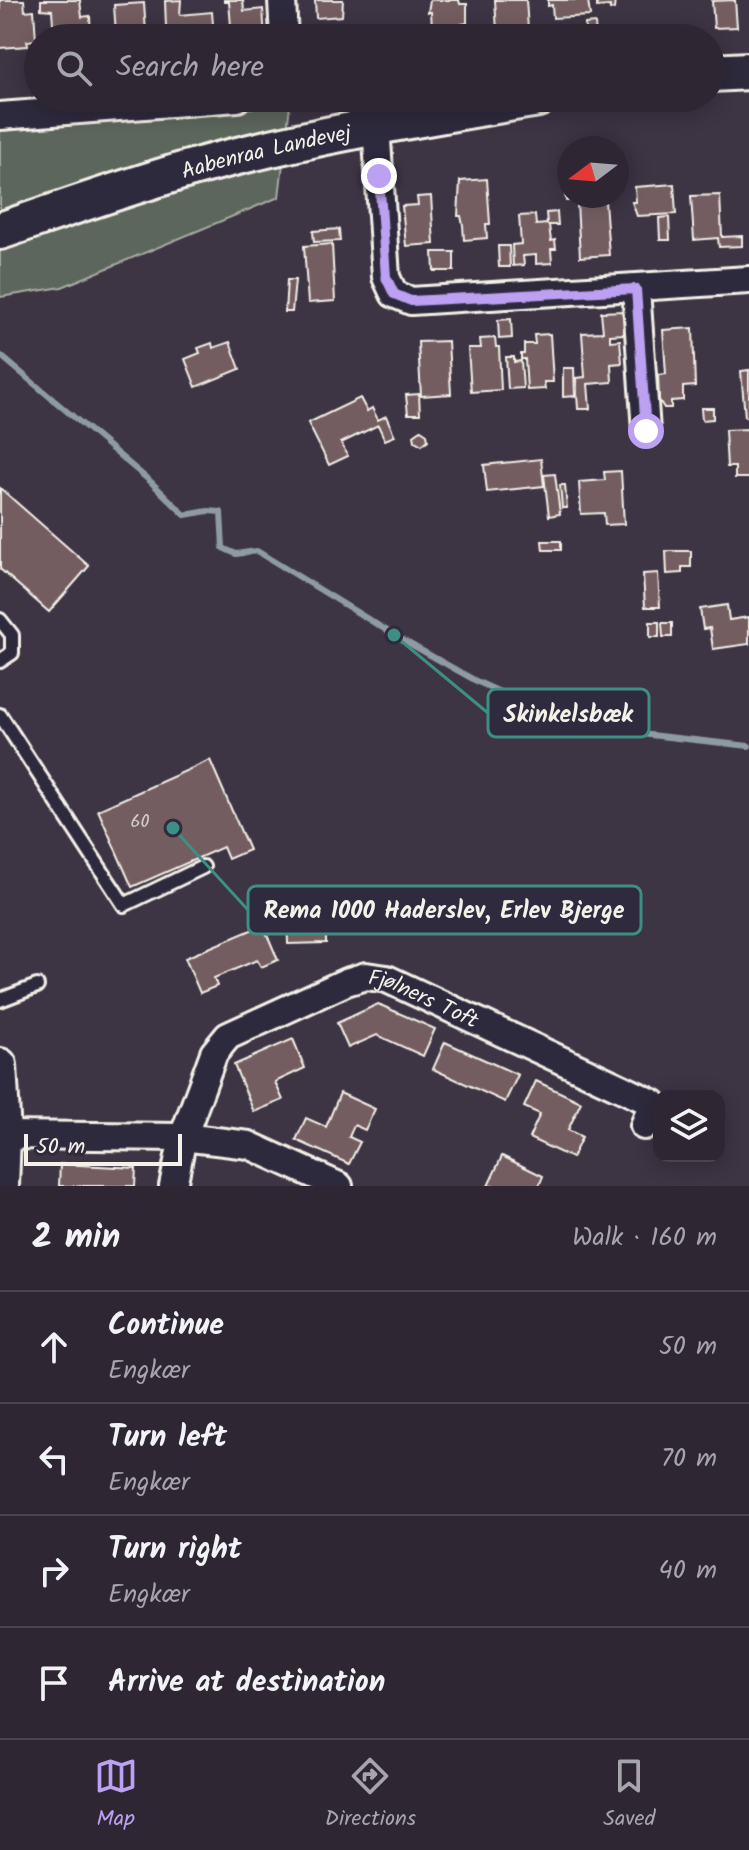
<!DOCTYPE html>
<html lang="en">
<head>
<meta charset="utf-8">
<style>
	body { margin:0; font-family:Kalam,sans-serif; background:#362f3b; color:#f1f3f6 }
	.controls { position:absolute; right:24px; bottom:24px; display:grid; overflow:hidden; border-radius:16px; box-shadow:0 4px 20px #0003 }
	.controls button { width:72px; height:72px; display:grid; place-items:center; padding:0; border:0; border-bottom:2px solid #49444e; background:#2e2733; color:#f1f3f6; font:40px sans-serif }
	.compass { position:absolute; left:557px; top:136px; width:72px; height:72px; border-radius:50%; background:#2e2733; box-shadow:0 4px 20px #0003; rotate:254deg }
	.scale { position:absolute; left:24px; bottom:20px; width:158px; box-sizing:border-box; padding-left:8px; border:4px solid #f4f1e8; border-top:0; font-size:22px; line-height:28px; white-space:nowrap; color:#f4f1e8; -webkit-text-stroke:6px #2f2a3d; paint-order:stroke }
	.stop { position:absolute; width:24px; height:24px; margin:-18px; border:6px solid #bca0f2; border-radius:50%; background:#fff }
	.stop.end { background:#bca0f2; border-color:#fff; box-shadow:0 2px 8px #0008 }
	.list { margin:0; padding:0; list-style:none }
	h2 { display:flex; justify-content:space-between; align-items:center; height:104px; margin:0; padding:0 32px; font-size:34px }
	h2 small { font-size:26px; font-weight:400; color:#a7a5ac }
	.list li { display:grid; grid-template-columns:52px 1fr auto; gap:24px; align-items:center; box-sizing:border-box; height:112px; padding:0 32px; border-top:2px solid #49444e }
	.list b { display:block; font-size:30px; white-space:nowrap }
	.list p { margin:0; font-size:26px; white-space:nowrap; color:#a7a5ac }
	.list em { font-size:26px; font-style:normal; color:#a7a5ac }
	.icon { flex:none; width:44px; height:44px; fill:none; stroke:currentColor; stroke-width:2; stroke-linecap:round; stroke-linejoin:round }
	.map { position:relative; flex:none; width:749px; height:1186px; overflow:hidden }
	.search { position:absolute; background:#2e2733; box-shadow:0 4px 20px #0003; left:24px; right:24px; top:24px; height:88px; display:flex; align-items:center; gap:20px; box-sizing:border-box; padding:0 28px; border-radius:44px; color:#a7a5ac; font-size:30px }
	.sheet { height:552px; background:#2e2733 }
	nav { display:flex; justify-content:space-around; align-items:center; box-sizing:border-box; height:112px; border-top:2px solid #49444e; background:#2e2733; font-size:22px; color:#a7a5ac }
	nav a { display:grid; justify-items:center; gap:4px }
	nav .on { color:#bca0f2 }
	.map>svg:first-child { display:block }
	.green { fill:#5b665b; stroke:#a8aca2; stroke-width:2 }
	.lines { fill:none; stroke-linecap:round; stroke-linejoin:round }
	.stream { stroke:#8f9ba4; stroke-width:6 }
	.building { fill:#735d60; stroke:#f4f1e8; stroke-width:2 }
	.service-casing { stroke:#f4f1e8; stroke-width:18 }
	.minor-casing { stroke:#f4f1e8; stroke-width:32 }
	.tertiary-casing { stroke:#f4f1e8; stroke-width:38 }
	.secondary-casing { stroke:#f4f1e8; stroke-width:42 }
	.service { stroke:#2f2a3d; stroke-width:12 }
	.minor { stroke:#2f2a3d; stroke-width:26 }
	.tertiary { stroke:#2f2a3d; stroke-width:32 }
	.secondary { stroke:#2f2a3d; stroke-width:36 }
	.route { stroke:#bca0f2; stroke-width:10 }
	.labels { text-anchor:middle; stroke-width:6; stroke-linejoin:round; paint-order:stroke }
	.number-label { font-size:18px; fill:#d4ccc6 }
	.street-label { font-size:22px; fill:#f4f1e8; stroke:#2f2a3d }
	.leader { fill:none; stroke:#3d8f86; stroke-width:3 }
	.callout-dot { fill:#3d8f86; stroke:#2f2a3d; stroke-width:3 }
	.callout { fill:#2f2a3d; stroke:#3d8f86; stroke-width:3 }
	.callout-label { font-size:24px; text-anchor:middle; font-weight:bold; fill:#f4f1e8 }
</style>
</head>
<body>
<div class="map">
<svg width="749" height="1186" viewBox="0 0 749 1186">
	<rect width="100%" height="100%" fill="#3d3444"/>
	<filter id="ink" filterUnits="userSpaceOnUse"><feTurbulence type="fractalNoise" baseFrequency=".0125" numOctaves="2"/><feDisplacementMap in="SourceGraphic" scale="16" xChannelSelector="R" yChannelSelector="G"/><feConvolveMatrix kernelMatrix="1 2 1 2 8 2 1 2 1" color-interpolation-filters="sRGB"/></filter>
	<g filter="url(#ink)">
		<!-- green -->
		<polygon class="green" points="290,105 279,197 62,287 0,297 0,128"/>
		<g class="lines">
			<!-- stream -->
			<polyline class="stream" points="0,355 151,482 185,515 208,511 221,512 223,548 236,554 257,551 394,635 478,682 538,709 596,729 749,746"/>
		</g>
		<!-- building -->
		<g class="building">
			<polygon points="0,0 24,0 25,11 34,10 36,40 27,41 28,46 0,48"/>
			<polygon points="41,0 80,0 82,17 90,16 91,38 54,38 52,10 41,9"/>
			<polygon points="181,0 180,15 212,12 214,38 182,38 182,27 166,27 165,1"/>
			<polygon points="224,0 243,0 244,11 263,9 265,38 232,38 229,2 224,2"/>
			<polygon points="315,0 343,0 342,16 316,18"/>
			<polygon points="430,0 459,0 460,4 467,4 467,23 461,24 461,26 432,27 431,12 428,12"/>
			<polygon points="495,0 526,0 528,29 497,31"/>
			<polygon points="548,0 588,0 590,16 553,18 552,5 548,6"/>
			<polygon points="597,0 615,0 614,9 610,10 610,6 597,7"/>
			<polygon points="735,0 737,27 714,28 712,1"/>
			<polygon points="144,3 146,33 116,35 114,5"/>
			<polygon points="595,23 596,38 586,38 585,24"/>
			<polygon points="569,158 569,196 577,196 577,200 566,201 562,159"/>
			<polygon points="487,179 490,224 486,224 487,238 464,240 463,225 461,216 458,216 460,181"/>
			<polygon points="674,184 676,214 637,216 632,202 636,202 635,187"/>
			<polygon points="720,195 722,237 742,236 742,246 719,247 718,238 694,240 691,196"/>
			<polygon points="431,196 434,244 406,246 402,206 418,205 417,197"/>
			<polygon points="605,201 609,255 580,257 577,203"/>
			<polygon points="557,212 558,225 549,225 551,241 555,240 556,249 551,249 552,263 536,264 536,255 523,256 524,265 513,266 512,245 521,244 519,216 535,215 536,225 547,224 546,213"/>
			<polygon points="669,217 670,240 660,240 659,218"/>
			<polygon points="339,229 340,241 314,242 313,231"/>
			<polygon points="332,244 335,301 308,303 304,246"/>
			<polygon points="498,246 509,246 510,267 499,267"/>
			<polygon points="433,252 454,252 454,271 434,271"/>
			<polygon points="287,280 295,280 292,312 285,312"/>
			<polygon points="623,311 625,334 610,335 610,341 620,340 622,363 611,364 612,382 588,384 590,409 578,409 576,378 585,377 582,333 603,332 601,312"/>
			<polygon points="511,319 512,338 499,339 498,320"/>
			<polygon points="693,328 695,386 683,387 683,400 671,401 671,408 664,408 659,400 658,375 666,374 663,330"/>
			<polygon points="550,334 553,382 544,382 545,389 527,390 525,359 521,359 521,354 524,354 524,344 535,344 534,335"/>
			<polygon points="495,338 496,347 499,347 501,390 471,392 468,348 481,348 480,339"/>
			<polygon points="448,341 451,394 421,396 418,342"/>
			<polygon points="230,342 240,369 196,387 185,359 200,353 198,348 212,343 213,348"/>
			<polygon points="506,357 514,357 514,362 521,361 523,388 508,389"/>
			<polygon points="563,368 574,368 575,396 563,397"/>
			<polygon points="749,370 749,417 745,417 741,371"/>
			<polygon points="419,394 420,414 408,414 406,395"/>
			<polygon points="360,398 367,411 372,408 378,420 386,416 395,436 385,440 378,425 341,443 348,456 329,465 308,423"/>
			<polygon points="701,408 713,408 713,419 702,420"/>
			<polygon points="749,429 749,478 735,478 735,467 727,467 725,430"/>
			<polygon points="421,430 427,434 428,440 422,445 415,441 414,435"/>
			<polygon points="541,459 544,486 487,492 484,465"/>
			<polygon points="621,471 624,524 605,525 604,513 581,514 579,482 605,480 604,472"/>
			<polygon points="555,474 560,514 549,516 544,475"/>
			<polygon points="560,485 565,485 567,508 562,508"/>
			<polygon points="0,488 89,566 49,612 0,569"/>
			<polygon points="542,541 561,541 561,550 543,550"/>
			<polygon points="666,551 691,551 691,567 682,567 682,573 667,574"/>
			<polygon points="658,573 660,607 645,607 643,574"/>
			<polygon points="727,605 729,620 749,617 749,644 713,649 710,628 703,629 700,609"/>
			<rect x="650" y="622" width="9" height="15"/>
			<polygon points="662,623 672,623 672,637 663,637"/>
			<polygon points="210,760 249,850 228,859 223,847 132,887 98,810"/>
			<polygon points="361,895 361,928 326,928 326,943 288,944 287,911 323,910 324,896"/>
			<polygon points="263,925 278,960 261,967 257,960 214,978 217,986 200,993 185,958"/>
			<polygon points="378,1004 435,1029 423,1056 377,1035 348,1048 337,1023"/>
			<polygon points="293,1039 305,1068 275,1082 283,1100 254,1112 234,1065"/>
			<polygon points="445,1042 518,1075 505,1102 433,1069"/>
			<polygon points="536,1081 581,1102 568,1130 582,1137 572,1158 529,1138 540,1114 524,1107"/>
			<polygon points="340,1093 375,1109 365,1130 354,1125 349,1137 360,1142 349,1164 296,1140 306,1118 326,1127"/>
			<polygon points="502,1156 543,1176 539,1186 488,1186"/>
			<polygon points="60,1164 136,1168 135,1186 59,1186"/>
		</g>
		<g class="lines">
			<!-- service casing -->
			<g class="service-casing">
				<g id="service">
					<polyline points="0,620 12,635 12,653 0,661"/>
					<polyline points="0,715 124,905 203,867"/>
					<polyline points="0,1000 37,986"/>
				</g>
			</g>
			<!-- minor casing -->
			<g class="minor-casing">
				<g id="minor">
					<polyline points="282,0 284,38"/>
					<polyline points="0,116 237,98"/>
					<polyline points="376,125 386,277 394,294 411,301 749,280"/>
					<polyline points="636,289 646,431"/>
					<polyline points="4,1135 183,1137 249,1145 339,1186"/>
					<path id="s1" d="M 173,1186 L 183,1137 L 214,1053 L 228,1036 L 346,982 L 366,976 L 387,979 L 653,1103 L 644,1126"/>
				</g>
			</g>
			<!-- tertiary casing -->
			<g class="tertiary-casing">
				<polyline id="tertiary" points="0,1065 4,1135 2,1186"/>
			</g>
			<!-- secondary casing -->
			<g class="secondary-casing">
				<g id="secondary">
					<polyline points="711,73 749,71"/>
					<path id="s2" d="M 0,231 C 67,208 134,184 203,165 C 313,135 426,117 538,98"/>
				</g>
			</g>
			<!-- service -->
			<use href="#service" class="service"/>
			<!-- minor -->
			<use href="#minor" class="minor"/>
			<!-- tertiary -->
			<use href="#tertiary" class="tertiary"/>
			<!-- secondary -->
			<use href="#secondary" class="secondary"/>
		</g>
	</g>
	<g class="lines" filter="url(#ink)">
		<!-- route -->
		<polyline class="route" points="379,176 386,277 394,294 411,301 636,289 646,431"/>
	</g>
	<g class="labels">
		<!-- number labels -->
		<g class="number-label">
			<text x="140" y="827">60</text>
		</g>
		<!-- street labels -->
		<g class="street-label">
			<text dy="8" stroke="none"><textPath href="#s2" startOffset="278">Aabenraa Landevej</textPath></text>
			<text dy="8" stroke="none"><textPath href="#s1" startOffset="374">Fjølners Toft</textPath></text>
		</g>
	</g>
	<!-- callouts -->
	<path class="leader" d="M394 635L488 713M173 828L248 910"/>
	<g class="callout-dot">
		<circle cx="394" cy="635" r="8"/>
		<circle cx="173" cy="828" r="8"/>
	</g>
	<g class="callout">
		<rect x="488" y="689" width="161" height="48" rx="8"/>
		<rect x="248" y="886" width="393" height="48" rx="8"/>
	</g>
	<g class="callout-label">
		<text x="568" y="722">Skinkelsbæk</text>
		<text x="444" y="918">Rema 1000 Haderslev, Erlev Bjerge</text>
	</g>
</svg>
<div class="controls">
<button><svg class="icon" aria-label="layers" viewBox="0 0 24 24"><path d="M12 4l9 5-9 5-9-5zM3 14l9 5 9-5"/></svg></button>
</div>
<svg class="compass" viewBox="-18 -18 36 36"><path d="M0-13l5 13h-10z" fill="#e53935"/><path d="M0 13l5-13h-10z" fill="#a7a5ac"/></svg>
<div class="scale">50 m</div>
<div class="stop" style="left:646px;top:431px"></div>
<div class="stop end" style="left:379px;top:176px"></div>
<div class="search"><svg class="icon" aria-label="search" viewBox="0 0 24 24"><circle cx="10" cy="10" r="6"/><path d="M15 15l6 6"/></svg>Search here</div>
</div>
<section class="sheet">
<h2>2 min<small>Walk · 160 m</small></h2>
<ul class="list">
<li><svg class="icon" aria-label="ahead" viewBox="0 0 24 24"><path d="M12 20V5M6 11l6-6 6 6"/></svg><div><b>Continue</b><p>Engkær</p></div><em>50 m</em></li>
<li><svg class="icon" aria-label="left" viewBox="0 0 24 24"><path d="M17 20v-9H6M10 6l-5 5 5 5"/></svg><div><b>Turn left</b><p>Engkær</p></div><em>70 m</em></li>
<li><svg class="icon" aria-label="right" viewBox="0 0 24 24"><path d="M7 20v-9h11M14 6l5 5-5 5"/></svg><div><b>Turn right</b><p>Engkær</p></div><em>40 m</em></li>
<li><svg class="icon" aria-label="arrive" viewBox="0 0 24 24"><path d="M6 21V4h12l-3 4 3 4H6"/></svg><div><b>Arrive at destination</b></div></li>
</ul>
</section>
<nav>
<a class="on"><svg class="icon" aria-label="map" viewBox="0 0 24 24"><path d="M3 6l6-2 6 2 6-2v14l-6 2-6-2-6 2zM9 4v14M15 6v14"/></svg>Map</a>
<a><svg class="icon" aria-label="directions" viewBox="0 0 24 24"><path d="M12 3l9 9-9 9-9-9zM9 14v-3h6M13 9l2 2-2 2"/></svg>Directions</a>
<a><svg class="icon" aria-label="saved" viewBox="0 0 24 24"><path d="M7 4h10v16l-5-4-5 4z"/></svg>Saved</a>
</nav>
</body>
</html>
